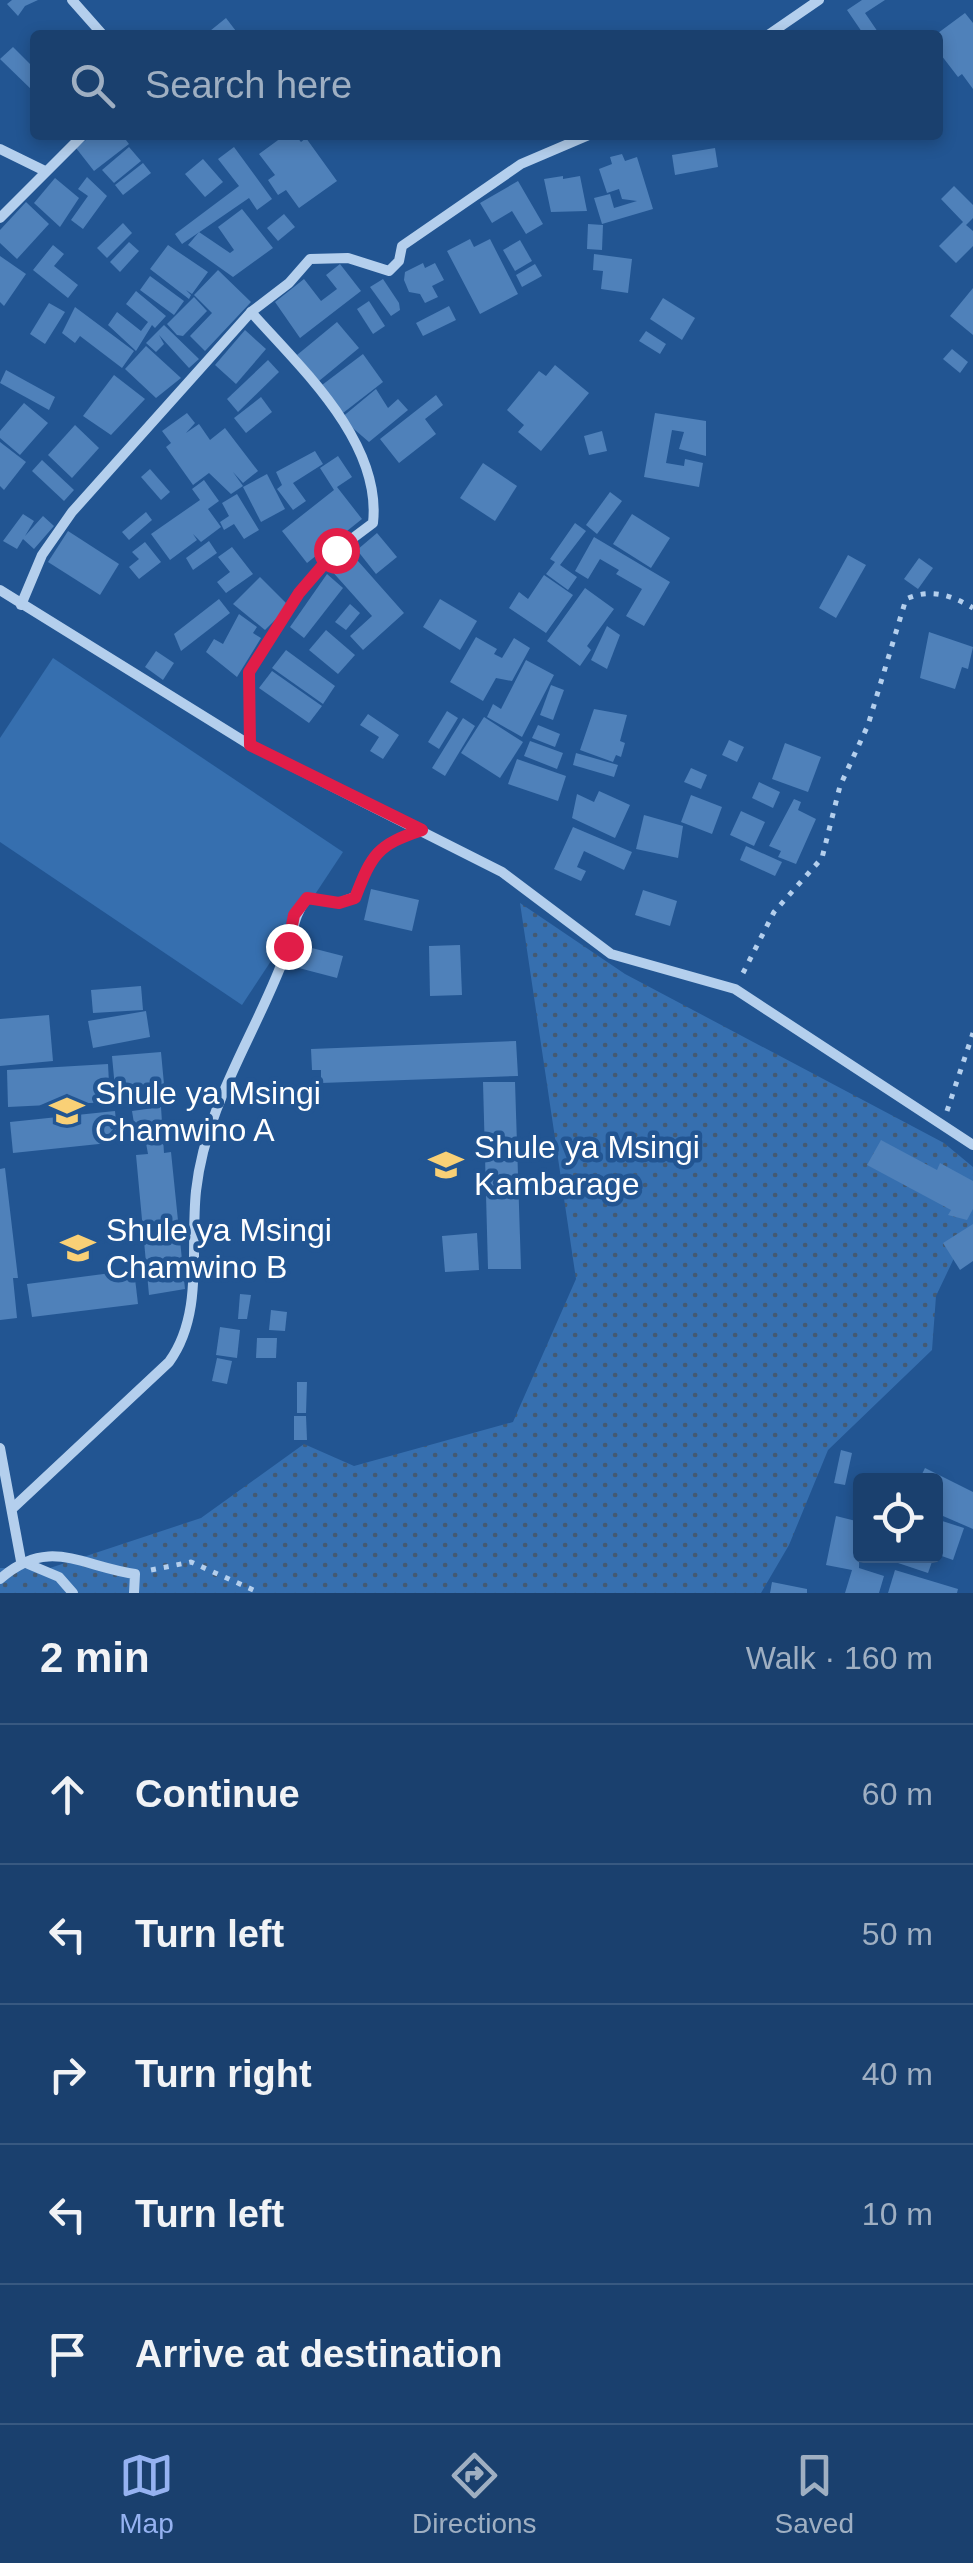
<!DOCTYPE html>
<html lang="en">
<head>
<meta charset="utf-8">
<style>
	body { margin:0; font-family:Helvetica,sans-serif; background:#234773; color:#f1f3f6 }
	.controls { position:absolute; right:30px; bottom:30px; display:grid; overflow:hidden; border-radius:10px; box-shadow:0 5px 15px #0003 }
	.controls button { width:90px; height:90px; display:grid; place-items:center; padding:0; border:0; border-bottom:2px solid #385981; background:#1a406e; color:#f1f3f6; font:50px sans-serif }
	.stop { position:absolute; width:30px; height:30px; margin:-22px; border:8px solid #e11d48; border-radius:50%; background:#fff }
	.stop.end { background:#e11d48; border-color:#fff; box-shadow:0 2px 10px #0008 }
	.list { margin:0; padding:0; list-style:none }
	h2 { display:flex; justify-content:space-between; align-items:center; height:130px; margin:0; padding:0 40px; font-size:42px }
	h2 small { font-size:32px; font-weight:400; color:#9fafc2 }
	.list li { display:grid; grid-template-columns:65px 1fr auto; gap:30px; align-items:center; box-sizing:border-box; height:140px; padding:0 40px; border-top:2px solid #385981 }
	.list b { display:block; font-size:38px; white-space:nowrap }
	.list em { font-size:32px; font-style:normal; color:#9fafc2 }
	.icon { flex:none; width:55px; height:55px; fill:none; stroke:currentColor; stroke-width:2; stroke-linecap:round; stroke-linejoin:round }
	.map { position:relative; flex:none; width:973px; height:1593px; overflow:hidden }
	.search { position:absolute; background:#1a406e; box-shadow:0 5px 15px #0003; left:30px; right:30px; top:30px; height:110px; display:flex; align-items:center; gap:25px; box-sizing:border-box; padding:0 35px; border-radius:10px; color:#9fafc2; font-size:38px }
	.sheet { height:830px; background:#1a406e }
	nav { display:flex; justify-content:space-around; align-items:center; box-sizing:border-box; height:140px; border-top:2px solid #385981; background:#1a406e; font-size:28px; color:#9fafc2 }
	nav a { display:grid; justify-items:center; gap:5px }
	nav .on { color:#95b2f1 }
	.map>svg:first-child { display:block }
	.grass { fill:url(#grass-dots) }
	.garden { fill:#366faf }
	.building { fill:#4f81ba }
	.lines { fill:none; stroke-linecap:round; stroke-linejoin:round }
	.path { stroke:#b4cfed; stroke-width:5; stroke-dasharray:5 8; stroke-linecap:butt }
	.street { stroke:#b4cfed; stroke-width:10 }
	.route { stroke:#e11d48; stroke-width:12 }
	.labels { text-anchor:middle; stroke-width:9; stroke-linejoin:round; paint-order:stroke }
	.poi-label { font-size:32px; fill:#fff; stroke:#225592; text-anchor:start }
</style>
</head>
<body>
<div class="map">
<svg width="973" height="1593" viewBox="0 0 973 1593">
	<defs>
		<pattern id="grass-dots" width="8" height="8" patternUnits="userSpaceOnUse" patternTransform="scale(2.5)"><rect width="8" height="8" fill="#366faf"/><path d="M2 2h.1M6 6h.1" fill="none" stroke="#435a74" stroke-width="1.8" stroke-linecap="round"/></pattern>
	</defs>
	<rect width="100%" height="100%" fill="#225592"/>
	<!-- grass -->
	<polygon class="grass" points="520,903 625,974 944,1143 973,1167 973,1228 966,1233 936,1296 932,1350 828,1450 789,1545 761,1593 0,1593 0,1568 47,1569 201,1518 304,1444 354,1466 513,1422 576,1279"/>
	<!-- garden -->
	<polygon class="garden" points="53,658 343,852 242,1005 0,842 0,738"/>
	<!-- building -->
	<g class="building">
		<polygon points="12,0 38,0 25,6 18,16 7,4"/>
		<polygon points="862,0 885,0 865,13 880,35 864,35 847,10"/>
		<polygon points="965,13 973,23 973,89 962,74 958,77 938,51 938,33"/>
		<polygon points="226,18 239,35 205,35"/>
		<polygon points="13,47 35,69 35,93 0,59"/>
		<polygon points="92,135 122,135 129,144 94,171 76,148"/>
		<polygon points="285,135 295,135 301,142 306,138 337,181 299,208 286,190 278,195 268,180 275,175 259,154"/>
		<polygon points="129,147 141,161 114,183 102,170"/>
		<polygon points="234,147 272,199 257,210 249,198 182,244 175,234 239,186 218,159"/>
		<polygon points="715,148 718,167 675,175 672,155"/>
		<polygon points="622,154 625,161 637,157 653,209 602,224 594,198 610,194 614,208 637,201 622,199 619,189 607,193 599,169 612,164 610,157"/>
		<polygon points="203,159 223,182 205,197 185,174"/>
		<polygon points="143,163 151,173 123,195 115,185"/>
		<polygon points="563,176 563,179 580,176 587,211 551,212 544,179"/>
		<polygon points="87,177 107,196 83,229 71,220 88,196 78,189"/>
		<polygon points="55,178 79,198 60,227 34,203"/>
		<polygon points="518,181 543,224 526,234 512,211 492,223 480,203"/>
		<polygon points="954,186 973,205 973,218 966,225 973,231 973,246 956,263 939,246 963,222 941,199"/>
		<polygon points="26,202 49,224 17,259 0,243 0,230"/>
		<polygon points="242,209 273,248 233,277 188,245 199,232 230,253 234,250 218,227"/>
		<polygon points="284,214 295,227 278,241 267,228"/>
		<polygon points="123,223 132,233 107,258 97,248"/>
		<polygon points="588,224 603,225 602,250 587,249"/>
		<polygon points="470,239 474,247 490,239 518,294 480,314 447,251"/>
		<polygon points="520,240 532,261 515,271 503,250"/>
		<polygon points="129,242 139,251 120,272 110,262"/>
		<polygon points="53,245 64,254 54,266 78,285 68,298 33,270"/>
		<polygon points="168,245 208,272 192,294 186,290 191,295 189,299 150,269"/>
		<polygon points="594,254 632,259 628,293 601,289 603,271 593,270"/>
		<polygon points="0,256 26,274 4,306 0,302"/>
		<polygon points="423,263 425,268 435,263 444,280 432,286 438,297 425,303 420,294 409,292 404,280 405,272"/>
		<polygon points="340,264 361,291 300,338 275,302 304,279 321,301 337,289 326,275"/>
		<polygon points="535,264 542,276 522,287 516,275"/>
		<polygon points="218,270 251,302 205,351 190,336 212,313 194,295"/>
		<polygon points="150,276 184,301 174,315 140,290"/>
		<polygon points="383,279 399,303 400,310 391,316 370,287"/>
		<polygon points="973,288 973,335 950,316"/>
		<polygon points="136,291 166,316 155,328 152,325 136,351 108,325 117,312 141,331 148,322 126,304"/>
		<polygon points="194,297 207,311 183,336 177,335 167,324"/>
		<polygon points="663,298 695,318 682,340 650,319"/>
		<polygon points="369,301 385,326 373,334 357,309"/>
		<polygon points="49,303 65,312 45,344 30,334"/>
		<polygon points="449,306 456,320 423,336 416,323"/>
		<polygon points="75,307 134,351 122,368 80,336 75,343 62,333"/>
		<polygon points="337,322 359,348 319,381 297,355"/>
		<polygon points="164,325 199,359 189,368 159,335 164,344 156,352 146,343"/>
		<polygon points="245,330 266,349 236,384 215,365"/>
		<polygon points="646,331 666,344 660,354 639,341"/>
		<polygon points="146,346 181,378 156,398 125,369"/>
		<polygon points="952,349 968,362 960,373 943,359"/>
		<polygon points="363,354 383,382 343,413 322,385"/>
		<polygon points="268,360 279,372 238,412 227,399"/>
		<polygon points="555,365 589,393 541,451 518,432 524,425 507,410 539,371 546,376"/>
		<polygon points="6,370 55,397 49,410 0,383"/>
		<polygon points="114,375 145,399 111,435 83,416"/>
		<polygon points="376,389 388,408 398,399 408,410 369,442 341,418"/>
		<polygon points="436,395 443,405 425,419 436,434 399,463 380,439"/>
		<polygon points="261,397 272,412 246,433 234,418"/>
		<polygon points="24,403 48,423 20,455 0,438 0,431"/>
		<polygon points="187,413 195,423 186,433 199,424 210,440 225,428 258,471 243,483 233,472 243,486 231,494 209,473 193,485 166,447 171,443 162,431"/>
		<polygon points="655,413 706,421 706,456 679,449 684,432 672,430 666,463 684,466 685,459 703,463 699,487 644,477"/>
		<polygon points="75,425 99,448 72,478 48,455"/>
		<polygon points="602,431 607,451 589,455 584,436"/>
		<polygon points="0,442 26,462 4,490 0,486"/>
		<polygon points="315,451 323,464 293,483 306,501 293,510 277,489 282,485 276,472"/>
		<polygon points="338,456 352,477 337,487 362,519 307,563 282,531 334,490 320,468"/>
		<polygon points="42,460 74,490 64,501 32,471"/>
		<polygon points="483,463 517,486 495,521 460,498"/>
		<polygon points="150,469 170,492 161,500 141,477"/>
		<polygon points="267,474 285,509 261,522 243,487"/>
		<polygon points="204,480 219,501 208,509 221,527 201,542 193,534 197,540 170,560 151,534 200,500 192,489"/>
		<polygon points="610,492 622,501 597,534 586,525"/>
		<polygon points="237,494 259,530 244,539 234,524 224,530 220,522 229,516 222,503"/>
		<polygon points="146,512 152,520 129,540 122,532"/>
		<polygon points="23,514 34,521 25,536 43,516 54,526 34,549 23,539 17,549 3,541"/>
		<polygon points="632,514 670,538 651,568 613,544"/>
		<polygon points="575,523 586,531 560,565 577,577 568,590 546,574 555,562 550,559"/>
		<polygon points="68,531 119,564 100,595 48,562"/>
		<polygon points="377,533 397,557 376,574 357,550"/>
		<polygon points="594,537 670,582 644,626 626,616 642,589 616,574 619,570 600,559 588,579 575,571"/>
		<polygon points="209,541 217,553 193,570 186,558"/>
		<polygon points="145,542 161,562 139,579 129,567 139,559 132,552"/>
		<polygon points="232,547 253,574 226,593 217,582 230,572 218,557"/>
		<polygon points="350,552 404,613 363,650 350,636 372,616 330,569"/>
		<polygon points="848,555 866,565 836,618 819,608"/>
		<polygon points="919,558 933,568 918,589 904,579"/>
		<polygon points="327,574 343,588 304,638 290,627"/>
		<polygon points="544,575 573,595 546,633 509,608 519,592 528,599"/>
		<polygon points="260,577 289,606 265,630 233,604"/>
		<polygon points="585,588 614,609 587,646 591,650 580,666 547,641"/>
		<polygon points="219,599 230,613 181,651 174,634"/>
		<polygon points="440,599 477,621 460,650 423,627"/>
		<polygon points="350,604 360,613 346,630 335,622"/>
		<polygon points="239,614 257,627 253,633 261,638 237,677 206,652 214,639 223,644"/>
		<polygon points="607,626 620,635 607,669 591,660"/>
		<polygon points="326,630 355,655 338,674 309,650"/>
		<polygon points="929,632 973,647 968,669 962,667 955,689 920,678"/>
		<polygon points="476,637 497,649 494,654 502,658 514,638 530,648 512,681 496,678 483,701 450,682"/>
		<polygon points="286,650 335,686 323,704 272,668"/>
		<polygon points="156,651 174,663 163,680 145,667"/>
		<polygon points="526,660 554,675 522,737 487,717 493,704 501,709"/>
		<polygon points="272,671 322,706 309,723 259,688"/>
		<polygon points="551,685 564,690 553,720 540,715"/>
		<polygon points="594,709 627,715 620,741 625,743 621,757 616,755 613,762 580,750"/>
		<polygon points="447,711 458,718 439,749 428,742"/>
		<polygon points="368,714 399,735 383,759 370,751 379,737 360,725"/>
		<polygon points="484,717 523,742 500,778 461,753"/>
		<polygon points="463,718 475,726 445,776 432,768"/>
		<polygon points="538,725 560,734 555,747 532,738"/>
		<polygon points="729,740 744,747 737,762 722,755"/>
		<polygon points="530,741 563,753 557,769 524,756"/>
		<polygon points="785,743 821,757 808,792 772,779"/>
		<polygon points="576,753 618,765 614,777 573,765"/>
		<polygon points="517,759 566,776 558,801 508,784"/>
		<polygon points="691,768 707,775 701,789 684,782"/>
		<polygon points="759,782 780,792 773,808 752,798"/>
		<polygon points="599,791 630,805 615,838 572,818 577,794 594,802"/>
		<polygon points="691,795 722,807 712,834 681,822"/>
		<polygon points="794,799 801,802 798,810 816,819 796,864 778,857 781,851 769,846"/>
		<polygon points="741,811 765,822 754,846 730,835"/>
		<polygon points="644,815 683,826 678,858 636,849"/>
		<polygon points="573,827 632,852 624,870 584,851 577,867 586,871 581,881 554,869"/>
		<polygon points="746,846 782,862 775,876 740,860"/>
		<polygon points="371,889 419,900 412,931 364,920"/>
		<polygon points="643,890 677,901 670,926 635,915"/>
		<polygon points="300,945 343,956 337,978 295,967"/>
		<polygon points="460,945 462,995 430,996 429,946"/>
		<polygon points="141,986 143,1010 93,1013 91,990"/>
		<polygon points="146,1011 150,1037 93,1048 88,1021"/>
		<polygon points="49,1015 53,1061 0,1066 0,1019"/>
		<polygon points="516,1041 518,1076 321,1083 321,1070 312,1070 311,1049"/>
		<polygon points="161,1052 165,1095 116,1099 112,1056"/>
		<polygon points="108,1064 110,1102 8,1107 7,1070"/>
		<polygon points="483,1082 515,1082 521,1269 488,1269"/>
		<polygon points="161,1107 164,1153 171,1152 185,1289 149,1295 136,1155 148,1154 146,1143 137,1142 132,1111"/>
		<polygon points="115,1111 118,1142 13,1153 10,1122"/>
		<polygon points="881,1140 937,1170 940,1163 973,1181 973,1209 967,1220 948,1215 951,1210 867,1165"/>
		<polygon points="5,1168 18,1278 13,1278 17,1318 0,1320 0,1169"/>
		<polygon points="973,1224 973,1261 960,1270 943,1243"/>
		<polygon points="477,1233 479,1270 445,1272 442,1236"/>
		<polygon points="134,1270 138,1304 32,1317 27,1284"/>
		<polygon points="240,1294 251,1295 247,1319 238,1319"/>
		<polygon points="271,1310 287,1312 285,1331 269,1330"/>
		<polygon points="220,1327 240,1330 237,1358 216,1355"/>
		<polygon points="257,1338 277,1338 276,1358 256,1358"/>
		<polygon points="217,1358 232,1361 227,1384 212,1381"/>
		<polygon points="297,1382 307,1382 306,1413 297,1413"/>
		<polygon points="294,1416 306,1416 307,1440 294,1440"/>
		<polygon points="841,1450 852,1453 845,1485 834,1483"/>
		<polygon points="925,1468 973,1492 973,1529 936,1513 936,1480 919,1480"/>
		<polygon points="836,1516 860,1522 859,1568 884,1576 879,1593 845,1593 852,1570 826,1565"/>
		<polygon points="936,1519 964,1528 953,1560 936,1554"/>
		<polygon points="900,1556 934,1556 928,1573 898,1563"/>
		<polygon points="895,1570 958,1589 957,1593 888,1593"/>
		<polygon points="772,1582 807,1589 807,1593 770,1593"/>
	</g>
	<g class="lines">
		<!-- path -->
		<g class="path">
			<path d="M 743,973 L 774,912 L 822,858 L 840,786 L 868,725 L 906,599 C 931,588 951,595 973,608"/>
			<polyline points="947,1111 973,1033"/>
			<polyline points="151,1570 191,1562 260,1593"/>
		</g>
		<!-- street -->
		<g class="street">
			<polyline points="72,0 103,35"/>
			<polyline points="768,35 819,0"/>
			<polyline points="0,149 45,171"/>
			<polyline points="0,218 83,135"/>
			<polyline points="0,590 250,745 502,872 611,954 735,989 973,1145"/>
			<polyline points="21,605 42,555 72,512 251,312 289,283 310,259 348,258 389,271 399,261 402,246 521,164 589,135"/>
			<path d="M 250,745 L 249,672 L 299,593 L 337,550 L 373,523 C 382,442 301,368 251,312"/>
			<polyline points="0,1448 21,1561"/>
			<path d="M 14,1507 L 169,1362 C 204,1314 190,1248 196,1191 C 206,1101 259,1030 288,947 C 294,928 294,915 307,898 L 339,903 L 355,897 C 372,854 377,845 421,830"/>
			<polyline points="21,1561 59,1577 73,1593"/>
			<path d="M 0,1579 C 49,1536 80,1566 135,1574 L 134,1593"/>
		</g>
	</g>
	<g class="lines">
		<!-- route -->
		<path class="route" d="M 288,946 L 294,915 L 307,898 L 339,903 L 355,898 C 372,854 377,845 422,830 L 250,745 L 249,672 L 299,593 L 336,550"/>
	</g>
	<!-- icons -->
	<defs>
		<g id="school-bare" transform="scale(2.7)"><path d="M0-5L7-2L0 1L-7-2ZM-4 1L0 2.5L4 1V4Q0 6-4 4Z" fill="#f9d076" stroke="#225592" stroke-width="2.5" paint-order="stroke"/></g>
	</defs>
	<g fill-rule="evenodd">
		<use href="#school-bare" x="67" y="1111"/>
		<use href="#school-bare" x="446" y="1165"/>
		<use href="#school-bare" x="78" y="1248"/>
	</g>
	<g class="labels">
		<!-- poi labels -->
		<g class="poi-label">
			<text x="95" y="1104">Shule ya Msingi<tspan x="95" dy="37">Chamwino A</tspan></text>
			<text x="474" y="1158">Shule ya Msingi<tspan x="474" dy="37">Kambarage</tspan></text>
			<text x="106" y="1241">Shule ya Msingi<tspan x="106" dy="37">Chamwino B</tspan></text>
		</g>
	</g>
</svg>
<div class="controls">
<button><svg class="icon" aria-label="locate" viewBox="0 0 24 24"><circle cx="12" cy="12" r="6"/><path d="M12 2v4M12 18v4M2 12h4M18 12h4"/></svg></button>
</div>
<div class="stop" style="left:336px;top:550px"></div>
<div class="stop end" style="left:288px;top:946px"></div>
<div class="search"><svg class="icon" aria-label="search" viewBox="0 0 24 24"><circle cx="10" cy="10" r="6"/><path d="M15 15l6 6"/></svg>Search here</div>
</div>
<section class="sheet">
<h2>2 min<small>Walk · 160 m</small></h2>
<ul class="list">
<li><svg class="icon" aria-label="ahead" viewBox="0 0 24 24"><path d="M12 20V5M6 11l6-6 6 6"/></svg><div><b>Continue</b></div><em>60 m</em></li>
<li><svg class="icon" aria-label="left" viewBox="0 0 24 24"><path d="M17 20v-9H6M10 6l-5 5 5 5"/></svg><div><b>Turn left</b></div><em>50 m</em></li>
<li><svg class="icon" aria-label="right" viewBox="0 0 24 24"><path d="M7 20v-9h11M14 6l5 5-5 5"/></svg><div><b>Turn right</b></div><em>40 m</em></li>
<li><svg class="icon" aria-label="left" viewBox="0 0 24 24"><path d="M17 20v-9H6M10 6l-5 5 5 5"/></svg><div><b>Turn left</b></div><em>10 m</em></li>
<li><svg class="icon" aria-label="arrive" viewBox="0 0 24 24"><path d="M6 21V4h12l-3 4 3 4H6"/></svg><div><b>Arrive at destination</b></div></li>
</ul>
</section>
<nav>
<a class="on"><svg class="icon" aria-label="map" viewBox="0 0 24 24"><path d="M3 6l6-2 6 2 6-2v14l-6 2-6-2-6 2zM9 4v14M15 6v14"/></svg>Map</a>
<a><svg class="icon" aria-label="directions" viewBox="0 0 24 24"><path d="M12 3l9 9-9 9-9-9zM9 14v-3h6M13 9l2 2-2 2"/></svg>Directions</a>
<a><svg class="icon" aria-label="saved" viewBox="0 0 24 24"><path d="M7 4h10v16l-5-4-5 4z"/></svg>Saved</a>
</nav>
</body>
</html>
